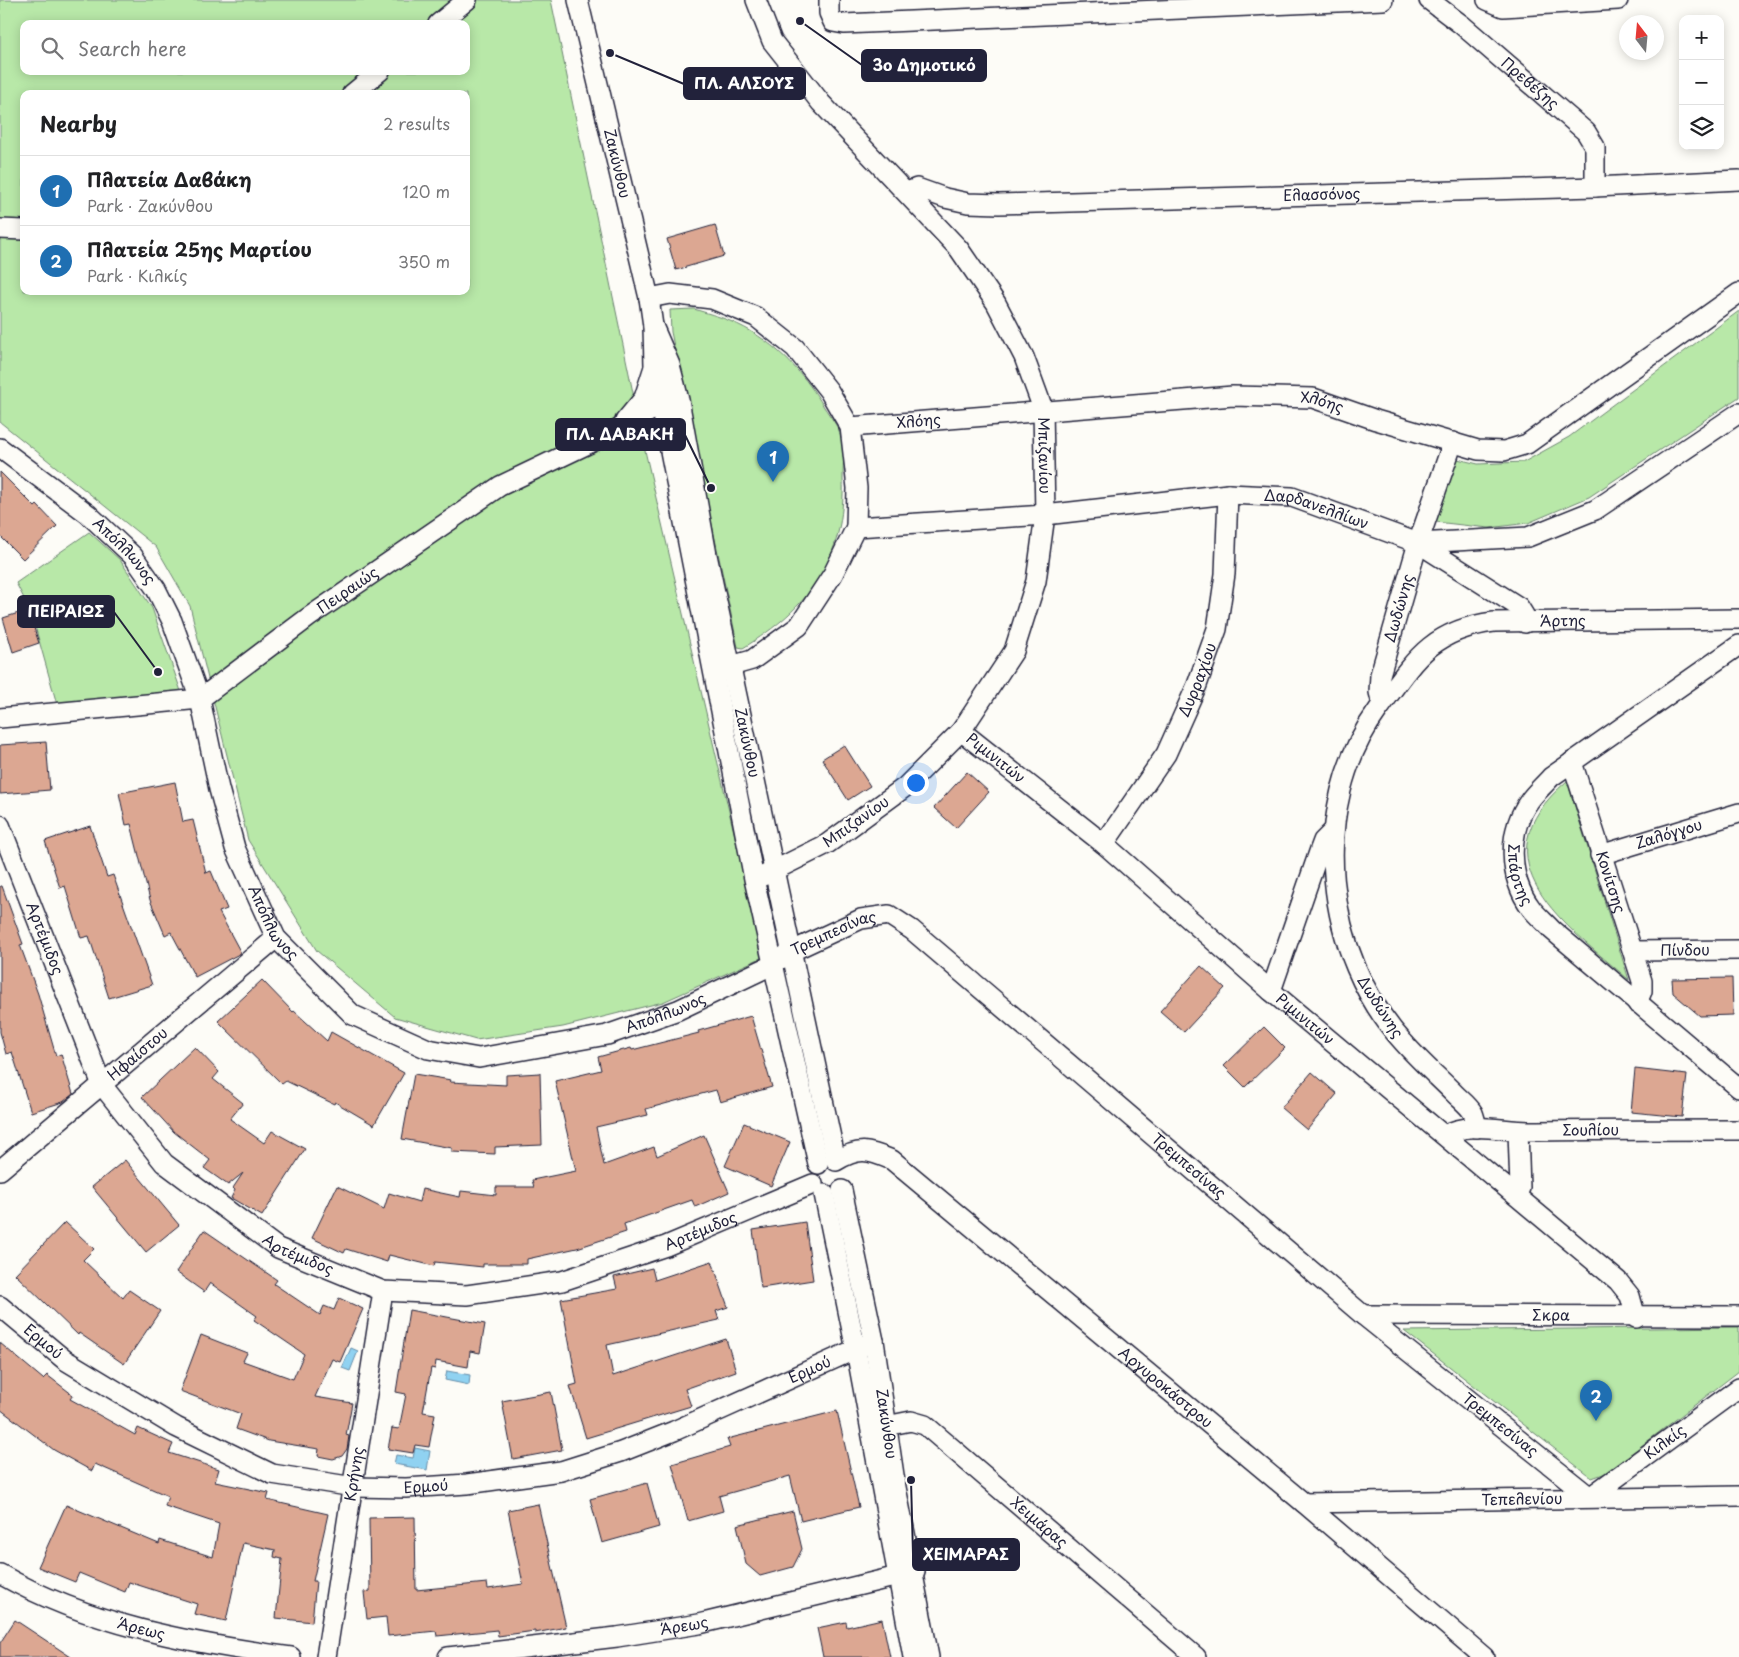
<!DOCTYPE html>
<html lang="en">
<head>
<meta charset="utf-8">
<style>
	body { margin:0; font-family:"Playpen Sans",sans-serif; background:#f2f2f2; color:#202124 }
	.controls { position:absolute; right:15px; top:15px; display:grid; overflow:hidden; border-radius:10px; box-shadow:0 2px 12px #0003 }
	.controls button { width:45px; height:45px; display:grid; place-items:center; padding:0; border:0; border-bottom:1px solid #e0e0e0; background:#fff; color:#202124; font:25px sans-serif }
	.compass { position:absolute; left:1619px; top:15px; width:45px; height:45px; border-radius:50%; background:#fff; box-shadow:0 2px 12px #0003; rotate:344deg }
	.you { position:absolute; left:915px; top:782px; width:18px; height:18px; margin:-12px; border:4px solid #fff; border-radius:50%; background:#1a73e8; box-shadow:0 0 0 8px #1a73e833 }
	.badge { display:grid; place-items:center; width:32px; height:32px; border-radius:50%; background:#1f6fb2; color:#fff; font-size:16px; font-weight:700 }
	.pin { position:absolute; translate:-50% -41px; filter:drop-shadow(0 1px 2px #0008) }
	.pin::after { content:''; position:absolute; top:26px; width:18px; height:15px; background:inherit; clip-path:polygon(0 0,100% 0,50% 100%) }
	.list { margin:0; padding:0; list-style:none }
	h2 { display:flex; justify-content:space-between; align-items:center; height:65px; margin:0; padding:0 20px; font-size:21px }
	h2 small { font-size:16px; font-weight:400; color:#757577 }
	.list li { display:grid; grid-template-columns:32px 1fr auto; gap:15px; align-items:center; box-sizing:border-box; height:70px; padding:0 20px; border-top:1px solid #e0e0e0 }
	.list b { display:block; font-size:19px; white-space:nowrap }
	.list p { margin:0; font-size:16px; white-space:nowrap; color:#757577 }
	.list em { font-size:16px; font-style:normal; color:#757577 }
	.icon { flex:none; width:28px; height:28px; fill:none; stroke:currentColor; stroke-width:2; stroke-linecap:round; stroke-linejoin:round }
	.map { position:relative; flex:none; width:1739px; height:1657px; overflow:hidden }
	.search { position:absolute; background:#fff; box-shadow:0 2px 12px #0003; left:20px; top:20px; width:450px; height:55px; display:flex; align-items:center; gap:12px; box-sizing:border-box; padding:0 18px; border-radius:10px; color:#757577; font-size:19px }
	.panel { position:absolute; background:#fff; box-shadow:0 2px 12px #0003; left:20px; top:90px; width:450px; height:205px; border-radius:10px }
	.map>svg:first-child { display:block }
	.green { fill:#b8e8a8; stroke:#6d8572; fill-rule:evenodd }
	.water { fill:#90d2f1; stroke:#648ca8 }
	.building { fill:#dca792; stroke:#22223b }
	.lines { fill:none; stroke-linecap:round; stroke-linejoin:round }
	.minor-casing { stroke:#22223b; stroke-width:22 }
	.minor { stroke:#fdfcf7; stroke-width:19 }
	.labels { text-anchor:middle; stroke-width:4.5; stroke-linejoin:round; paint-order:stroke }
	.street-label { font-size:15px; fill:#22223b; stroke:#fdfcf7 }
	.leader { fill:none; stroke:#22223b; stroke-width:2 }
	.callout-dot { fill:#22223b; stroke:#fdfcf7; stroke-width:2 }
	.callout { fill:#22223b; stroke:#22223b; stroke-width:2 }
	.callout-label { font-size:16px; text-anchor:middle; font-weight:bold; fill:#fff }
</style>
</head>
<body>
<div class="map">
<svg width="1739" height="1657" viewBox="0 0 1739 1657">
	<rect width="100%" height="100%" fill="#fdfcf7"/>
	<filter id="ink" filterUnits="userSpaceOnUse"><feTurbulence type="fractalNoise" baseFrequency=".02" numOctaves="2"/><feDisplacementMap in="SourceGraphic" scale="10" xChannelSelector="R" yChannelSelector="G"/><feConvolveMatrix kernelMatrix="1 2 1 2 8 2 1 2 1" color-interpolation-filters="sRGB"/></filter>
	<g filter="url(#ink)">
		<!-- green -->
		<g class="green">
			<path d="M 0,0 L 551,0 L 646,455 L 763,957 L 663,1002 L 563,1027 L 476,1040 L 395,1017 L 317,951 L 248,840 L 190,606 L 156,547 L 0,422 ZM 24,24 L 466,24 L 466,71 L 24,71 ZM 24,94 L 466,94 L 466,291 L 24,291 Z"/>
			<path d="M 694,309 C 706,313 719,316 730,321 C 770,337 803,371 824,407 C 830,416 838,426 841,436 C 845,449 843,465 843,478 C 846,559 809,608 743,648 L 738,647 L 671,332 L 670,310 Z"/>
			<polygon points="1739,311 1739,397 1589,497 1528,523 1489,528 1427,521 1441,455 1478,464 1524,462 1569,437"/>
			<polygon points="89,532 120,560 152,608 183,697 58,708 31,612 16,583"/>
			<path d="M 1567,781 L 1629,980 C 1566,925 1472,862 1567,781 Z"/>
			<polygon points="1739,1327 1739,1371 1606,1473 1592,1478 1404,1331"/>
		</g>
		<!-- water -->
		<g class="water">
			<polygon points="351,1348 358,1351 350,1371 342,1368"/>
			<polygon points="447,1371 470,1375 469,1385 445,1380"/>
			<polygon points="415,1448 430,1451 427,1470 394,1464 396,1455 413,1458"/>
		</g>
		<!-- building -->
		<g class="building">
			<polygon points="715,225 724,256 676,270 667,239"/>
			<polygon points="0,472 35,507 37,505 57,526 23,559 0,536"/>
			<polygon points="28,610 39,643 13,652 3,618"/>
			<polygon points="46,742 50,790 0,794 0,745"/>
			<polygon points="844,745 870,786 848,800 822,759"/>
			<polygon points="967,772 989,792 956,828 934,808"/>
			<polygon points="175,782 183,822 193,820 206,873 211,871 227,909 219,912 241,953 195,977 171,932 165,935 150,900 131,824 126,825 119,793"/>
			<polygon points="90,826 107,877 113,875 152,985 109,998 89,936 81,938 65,886 60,888 45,841"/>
			<polygon points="0,886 2,886 23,944 20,945 38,994 56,1056 61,1054 73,1094 63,1102 31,1112 12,1052 6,1054 0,1032"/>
			<polygon points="1201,966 1225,988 1184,1032 1160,1011"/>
			<polygon points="1732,978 1733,1015 1700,1016 1673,993 1672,979"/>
			<polygon points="262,980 293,1012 294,1011 327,1041 331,1032 404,1073 374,1125 335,1102 334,1104 286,1081 282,1084 218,1021"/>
			<polygon points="751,1016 772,1087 720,1102 716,1090 646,1109 648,1115 596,1127 604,1165 654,1147 657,1156 704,1135 729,1192 695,1207 692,1200 624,1224 626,1232 577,1248 527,1259 527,1264 483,1264 483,1267 435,1262 434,1266 389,1255 387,1262 346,1249 344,1253 312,1238 337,1186 384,1209 389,1193 419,1202 422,1189 460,1197 461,1191 496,1195 496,1187 534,1187 532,1180 576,1171 555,1081 601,1070 598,1057 631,1048 632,1050 699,1033 698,1031"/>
			<polygon points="1264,1027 1285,1048 1245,1087 1224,1066"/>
			<polygon points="195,1047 219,1072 213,1079 243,1103 230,1119 264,1143 272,1131 305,1149 262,1216 231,1198 235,1190 233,1188 243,1173 228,1185 204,1168 210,1160 174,1132 142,1097"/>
			<polygon points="1635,1069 1687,1075 1682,1117 1631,1112"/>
			<polygon points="1312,1072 1337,1094 1307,1130 1281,1108"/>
			<polygon points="540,1073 542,1145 495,1147 495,1154 452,1152 452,1148 402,1139 414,1074 451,1080 450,1082 506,1085 506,1075"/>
			<polygon points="744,1123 790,1142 771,1186 725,1166"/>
			<polygon points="125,1160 179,1225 146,1252 92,1187"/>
			<polygon points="65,1222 94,1249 83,1260 123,1298 129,1290 160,1311 124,1364 79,1333 78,1335 15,1274"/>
			<polygon points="805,1222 813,1280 761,1288 753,1230"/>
			<polygon points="204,1230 277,1280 274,1284 320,1315 324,1306 334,1310 339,1298 363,1309 340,1362 332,1359 315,1397 352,1403 346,1435 349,1436 347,1449 342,1456 333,1459 318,1456 319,1449 269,1441 236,1429 241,1414 180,1391 201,1335 247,1353 243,1361 293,1379 304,1354 254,1320 257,1316 210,1283 204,1292 176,1272"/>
			<polygon points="712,1261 728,1307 716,1311 719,1320 607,1345 613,1376 726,1339 736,1371 685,1389 691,1406 586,1438 570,1386 577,1384 561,1299 617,1289 614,1277 652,1268 655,1280"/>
			<polygon points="409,1310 485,1324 480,1353 470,1351 468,1367 436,1361 435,1369 431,1368 423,1412 435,1414 429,1447 415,1445 413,1453 388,1449 392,1428 399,1429 406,1394 396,1392"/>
			<polygon points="0,1343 43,1379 47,1375 73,1395 70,1399 135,1435 138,1428 173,1444 169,1453 219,1469 215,1482 269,1493 267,1500 328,1514 313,1581 316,1581 312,1622 276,1618 282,1559 274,1557 275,1550 243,1543 226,1621 194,1614 197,1604 129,1582 125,1592 79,1573 75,1582 38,1567 66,1505 159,1544 160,1540 213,1557 219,1524 165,1506 168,1496 95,1464 92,1471 54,1450 0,1409"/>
			<polygon points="551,1392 562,1450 513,1459 502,1401"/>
			<polygon points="837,1411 859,1507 801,1521 790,1476 719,1496 723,1511 688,1521 672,1464 730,1447 727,1439"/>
			<polygon points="647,1483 659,1527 602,1543 590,1499"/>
			<polygon points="538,1504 566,1627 535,1633 535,1631 498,1636 497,1630 437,1636 436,1631 388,1636 386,1617 367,1619 364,1592 370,1591 369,1518 415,1517 416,1590 487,1583 488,1589 523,1584 508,1510"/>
			<polygon points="793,1511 802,1549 793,1567 760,1576 746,1564 737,1525"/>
			<polygon points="882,1619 890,1657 823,1657 817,1628 846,1622 847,1627"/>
			<polygon points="15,1620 71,1657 0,1657 0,1643"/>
		</g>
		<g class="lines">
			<!-- minor casing -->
			<g class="minor-casing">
				<g id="minor">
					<path id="s1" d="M 578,0 L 649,298 L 653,326 L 654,366 L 661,405 L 754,879 L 818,1164"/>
					<path id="s2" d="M 756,0 L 772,41 L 821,103 L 959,249 L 996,303 L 1024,357 L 1043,409 L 1045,515 L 1036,581 L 1014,651 L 961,731 L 905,787 L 827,844 L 763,876"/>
					<polyline points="829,0 829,13 833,22 844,24 1383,0"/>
					<path id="s3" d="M 1429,0 L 1462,25 L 1586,132 L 1595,147 L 1595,187"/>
					<polyline points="1487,0 1503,7 1618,0"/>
					<polyline points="438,24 467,0"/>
					<polyline points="352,94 380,71"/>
					<path id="s4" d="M 907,192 L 917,188 L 945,198 L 968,203 L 999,204 L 1595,187 L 1739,180"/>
					<polyline points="0,229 24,230"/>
					<polyline points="649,298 670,294 712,299 756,317 795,348 829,391 850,427 857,488 856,527 833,574 799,626 752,660 731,666"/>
					<path id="s5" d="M 653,326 L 670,365 L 679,400 L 707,555 L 836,1161 C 859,1147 868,1150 892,1160 L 1304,1503 L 1484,1657"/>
					<polyline points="625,421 644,398 653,370"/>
					<path id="s6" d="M 850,427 L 1233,396 L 1313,398 L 1376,420 L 1478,450 L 1504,451 L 1527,444 L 1739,293"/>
					<path id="s7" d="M 0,448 L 88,514 L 133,556 L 156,589 L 172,621 L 200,699 L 219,789 L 235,848 L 276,938 L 353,1015 L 428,1049 L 479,1058 L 607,1035 L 678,1010 L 772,965 L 790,952 L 861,919 L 889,915 L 912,930 L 1363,1315 L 1590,1497 L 1739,1388"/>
					<path id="s8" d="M 856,527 L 1045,515 L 1228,494 L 1292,497 L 1418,543 L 1528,537 L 1595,510 L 1739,413"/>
					<polyline points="1418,543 1519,607 1524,615 1525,623"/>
					<path id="s9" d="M 1739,645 L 1551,777 C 1544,785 1536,792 1530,800 C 1507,831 1508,877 1531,908 C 1537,916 1546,923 1552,930 L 1739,1088"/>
					<path id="s10" d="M 1382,704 L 1379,692 L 1380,675 L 1418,543 L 1453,442"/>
					<path id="s11" d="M 0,718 L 200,699 L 309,617 L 500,486 L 611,433 L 661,405 L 673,402"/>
					<path id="s12" d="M 961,731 L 1104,844 L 1271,991 L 1618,1281 L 1630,1296 L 1636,1318"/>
					<path id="s13" d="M 1572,762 L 1642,981 L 1642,991 L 1637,1003"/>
					<path id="s14" d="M 0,825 L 102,1085 L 164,1163 L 278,1248 L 383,1291 L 467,1295 L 562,1281 L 666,1246 L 813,1184"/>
					<path id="s15" d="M 1104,844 L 1166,754 L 1197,685 L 1217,629 L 1225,574 L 1228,494"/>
					<path id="s16" d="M 1600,855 L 1739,813"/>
					<path id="s17" d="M 1633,951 L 1739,950"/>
					<polyline points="1271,991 1320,849 1323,841 1333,831"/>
					<path id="s18" d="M 1477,1128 C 1476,1123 1475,1118 1473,1113 C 1469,1106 1461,1100 1455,1094 C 1438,1077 1420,1061 1404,1043 C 1324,956 1307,807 1378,710 C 1413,662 1430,630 1494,622 L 1739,619"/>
					<path id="s19" d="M 1444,1135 C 1470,1121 1501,1131 1529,1131 C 1599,1130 1669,1130 1739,1130"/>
					<path id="s20" d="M 0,1170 L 276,938"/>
					<path id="s21" d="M 842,1190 L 874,1341 L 895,1482 L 929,1657"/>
					<polyline points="824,1194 856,1350 913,1657"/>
					<polyline points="1516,1195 1520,1188 1518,1131"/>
					<path id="s22" d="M 0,1306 L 65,1360 L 176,1427 L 272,1474 L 354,1487 L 406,1488 L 467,1484 L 561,1471 L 621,1452 L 674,1431 L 874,1341"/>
					<path id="s23" d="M 1363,1315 L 1739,1316"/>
					<path id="s24" d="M 876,1428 L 911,1421 L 925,1425 L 1196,1657"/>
					<path id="s25" d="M 1304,1503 L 1739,1496"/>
					<path id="s26" d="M 0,1574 C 89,1625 191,1643 291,1657"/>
					<path id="s27" d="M 326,1657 L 383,1291"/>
					<path id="s28" d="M 448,1657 L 617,1637 L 699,1624 L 915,1572"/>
				</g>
			</g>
			<!-- minor -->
			<use href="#minor" class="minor"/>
		</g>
	</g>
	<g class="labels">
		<!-- street labels -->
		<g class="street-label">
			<text dy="5" stroke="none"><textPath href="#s3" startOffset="131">Πρεβέζης</textPath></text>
			<text dy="5" stroke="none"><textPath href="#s1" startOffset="168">Ζακύνθου</textPath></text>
			<text dy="5" stroke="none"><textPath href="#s4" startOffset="418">Ελασσόνος</textPath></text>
			<text dy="5" stroke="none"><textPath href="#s6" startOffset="474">Χλόης</textPath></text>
			<text dy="5" stroke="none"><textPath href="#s6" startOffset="69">Χλόης</textPath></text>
			<text dy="5" stroke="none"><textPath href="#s2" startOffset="552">Μπιζανίου</textPath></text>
			<text dy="5" stroke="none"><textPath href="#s8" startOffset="464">Δαρδανελλίων</textPath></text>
			<text dy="5" stroke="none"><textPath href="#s7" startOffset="162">Απόλλωνος</textPath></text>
			<text dy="5" stroke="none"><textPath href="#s11" startOffset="384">Πειραιώς</textPath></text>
			<text dy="5" stroke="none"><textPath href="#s10" startOffset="99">Δωδώνης</textPath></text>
			<text dy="5" stroke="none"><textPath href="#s18" startOffset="694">Άρτης</textPath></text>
			<text dy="5" stroke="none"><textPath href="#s15" startOffset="190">Δυρραχίου</textPath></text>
			<text dy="5" stroke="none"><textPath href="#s5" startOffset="428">Ζακύνθου</textPath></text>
			<text dy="5" stroke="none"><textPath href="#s12" startOffset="44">Ριμινιτών</textPath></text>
			<text transform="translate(856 822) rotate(-35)" y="5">Μπιζανίου</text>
			<text dy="5" stroke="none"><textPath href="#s16" startOffset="72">Ζαλόγγου</textPath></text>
			<text dy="5" stroke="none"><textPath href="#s9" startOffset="340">Σπάρτης</textPath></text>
			<text dy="5" stroke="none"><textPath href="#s13" startOffset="126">Κονίτσης</textPath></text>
			<text dy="5" stroke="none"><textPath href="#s7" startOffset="568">Απόλλωνος</textPath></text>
			<text dy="5" stroke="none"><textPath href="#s7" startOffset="1205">Τρεμπεσίνας</textPath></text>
			<text dy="5" stroke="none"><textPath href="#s14" startOffset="122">Αρτέμιδος</textPath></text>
			<text dy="5" stroke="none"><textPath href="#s17" startOffset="52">Πίνδου</textPath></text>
			<text transform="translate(1380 1007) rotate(57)" y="5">Δωδώνης</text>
			<text dy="5" stroke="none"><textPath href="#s7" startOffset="1018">Απόλλωνος</textPath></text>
			<text dy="5" stroke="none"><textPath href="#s12" startOffset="449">Ριμινιτών</textPath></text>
			<text dy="5" stroke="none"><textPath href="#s20" startOffset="180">Ηφαίστου</textPath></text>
			<text dy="5" stroke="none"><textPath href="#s19" startOffset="148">Σουλίου</textPath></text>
			<text dy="5" stroke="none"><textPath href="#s7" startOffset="1655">Τρεμπεσίνας</textPath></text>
			<text dy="5" stroke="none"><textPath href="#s14" startOffset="962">Αρτέμιδος</textPath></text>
			<text dy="5" stroke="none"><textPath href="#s14" startOffset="542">Αρτέμιδος</textPath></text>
			<text dy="5" stroke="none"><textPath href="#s23" startOffset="188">Σκρα</textPath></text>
			<text dy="5" stroke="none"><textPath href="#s22" startOffset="56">Ερμού</textPath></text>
			<text dy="5" stroke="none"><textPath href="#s22" startOffset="881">Ερμού</textPath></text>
			<text dy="5" stroke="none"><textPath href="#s5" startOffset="1271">Αργυροκάστρου</textPath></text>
			<text dy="5" stroke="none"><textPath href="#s21" startOffset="238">Ζακύνθου</textPath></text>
			<text dy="5" stroke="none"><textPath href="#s7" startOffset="2060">Τρεμπεσίνας</textPath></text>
			<text dy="5" stroke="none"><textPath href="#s7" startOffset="2268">Κιλκίς</textPath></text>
			<text dy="5" stroke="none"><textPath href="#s27" startOffset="185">Κρήνης</textPath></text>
			<text dy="5" stroke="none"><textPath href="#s22" startOffset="476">Ερμού</textPath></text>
			<text dy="5" stroke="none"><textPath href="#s25" startOffset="218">Τεπελενίου</textPath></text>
			<text dy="5" stroke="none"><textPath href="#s24" startOffset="200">Χειμάρας</textPath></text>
			<text dy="5" stroke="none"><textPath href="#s28" startOffset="238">Άρεως</textPath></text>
			<text dy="5" stroke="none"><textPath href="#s26" startOffset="152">Άρεως</textPath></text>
		</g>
	</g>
	<!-- callouts -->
	<path class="leader" d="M800 21L862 65M610 53L684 84M711 488L685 435M158 672L114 612M911 1480L913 1554"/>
	<g class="callout-dot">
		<circle cx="800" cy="21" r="5"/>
		<circle cx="610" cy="53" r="5"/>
		<circle cx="711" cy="488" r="5"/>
		<circle cx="158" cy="672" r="5"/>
		<circle cx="911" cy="1480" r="5"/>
	</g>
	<g class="callout">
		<rect x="862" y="50" width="124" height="31" rx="5"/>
		<rect x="684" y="68" width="121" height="31" rx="5"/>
		<rect x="556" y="419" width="129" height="31" rx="5"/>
		<rect x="18" y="596" width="96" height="31" rx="5"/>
		<rect x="913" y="1539" width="106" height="31" rx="5"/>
	</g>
	<g class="callout-label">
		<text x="924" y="71">3ο Δημοτικό</text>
		<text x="744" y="89">ΠΛ. ΑΛΣΟΥΣ</text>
		<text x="620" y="440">ΠΛ. ΔΑΒΑΚΗ</text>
		<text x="66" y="617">ΠΕΙΡΑΙΩΣ</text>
		<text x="966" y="1560">ΧΕΙΜΑΡΑΣ</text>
	</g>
</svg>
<div class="controls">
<button>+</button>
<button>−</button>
<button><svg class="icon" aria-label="layers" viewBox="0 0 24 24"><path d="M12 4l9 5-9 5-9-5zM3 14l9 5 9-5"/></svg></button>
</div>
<svg class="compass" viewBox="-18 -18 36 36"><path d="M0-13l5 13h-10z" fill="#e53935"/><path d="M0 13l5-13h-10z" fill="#757577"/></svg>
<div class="you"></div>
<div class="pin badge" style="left:773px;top:482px">1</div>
<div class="pin badge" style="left:1596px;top:1421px">2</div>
<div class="search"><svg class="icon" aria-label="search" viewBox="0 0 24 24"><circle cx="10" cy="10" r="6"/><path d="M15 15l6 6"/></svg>Search here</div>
<section class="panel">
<h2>Nearby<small>2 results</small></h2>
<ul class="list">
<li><span class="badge">1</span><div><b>Πλατεία Δαβάκη</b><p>Park · Ζακύνθου</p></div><em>120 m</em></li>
<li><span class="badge">2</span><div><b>Πλατεία 25ης Μαρτίου</b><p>Park · Κιλκίς</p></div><em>350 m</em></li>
</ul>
</section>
</div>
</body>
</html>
